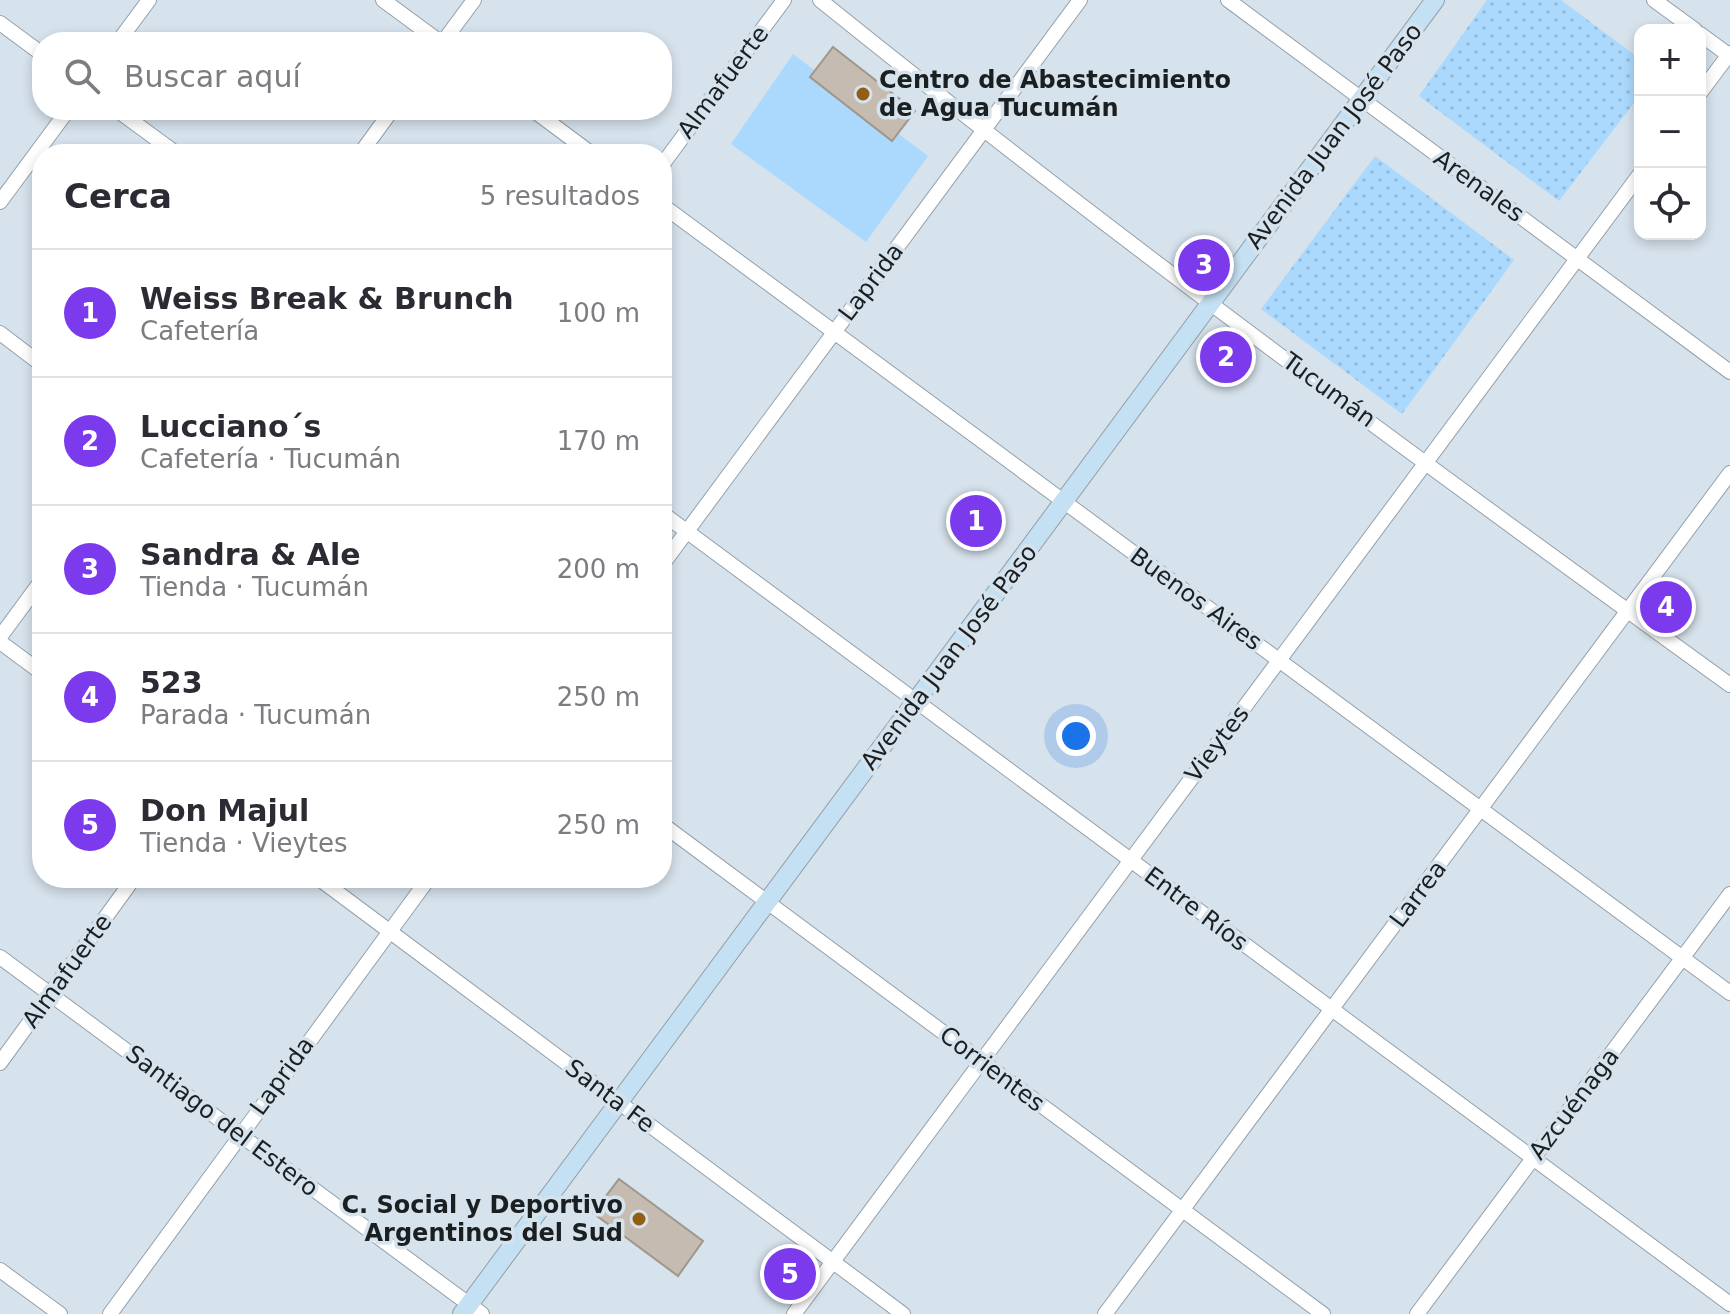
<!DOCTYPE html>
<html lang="es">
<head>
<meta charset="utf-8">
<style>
	body { margin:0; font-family:"DejaVu Sans",sans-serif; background:#f2f2f3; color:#2b2b33 }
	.controls { position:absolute; right:24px; top:24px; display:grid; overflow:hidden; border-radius:16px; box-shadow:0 4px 12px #0003 }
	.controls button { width:72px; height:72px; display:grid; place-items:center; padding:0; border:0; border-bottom:2px solid #e1e1e2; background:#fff; color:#2b2b33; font:40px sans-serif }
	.you { position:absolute; left:1076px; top:736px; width:28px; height:28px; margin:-20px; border:6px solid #fff; border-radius:50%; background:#1a73e8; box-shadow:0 0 0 12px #1a73e833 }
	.badge { display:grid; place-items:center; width:52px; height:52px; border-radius:50%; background:#7c3aed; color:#fff; font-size:26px; font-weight:700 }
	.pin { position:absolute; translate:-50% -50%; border:4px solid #fff; box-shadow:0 2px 8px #0006 }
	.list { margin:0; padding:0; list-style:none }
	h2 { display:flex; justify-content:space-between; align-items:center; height:104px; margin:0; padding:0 32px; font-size:34px }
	h2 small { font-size:26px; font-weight:400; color:#7c7c81 }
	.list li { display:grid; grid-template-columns:52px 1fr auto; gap:24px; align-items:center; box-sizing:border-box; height:128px; padding:0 32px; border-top:2px solid #e1e1e2 }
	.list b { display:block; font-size:30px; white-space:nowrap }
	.list p { margin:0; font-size:26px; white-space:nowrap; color:#7c7c81 }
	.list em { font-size:26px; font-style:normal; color:#7c7c81 }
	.icon { flex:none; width:44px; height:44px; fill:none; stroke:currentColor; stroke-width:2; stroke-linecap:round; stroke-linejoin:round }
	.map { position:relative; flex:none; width:1730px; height:1314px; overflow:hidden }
	.search { position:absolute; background:#fff; box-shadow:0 4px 12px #0003; left:32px; top:32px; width:640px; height:88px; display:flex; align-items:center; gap:20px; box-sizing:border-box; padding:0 28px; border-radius:32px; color:#7c7c81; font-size:30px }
	.panel { position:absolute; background:#fff; box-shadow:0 4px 12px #0003; left:32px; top:144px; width:640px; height:744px; border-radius:32px }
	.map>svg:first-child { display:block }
	.grass { fill:url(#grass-dots) }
	.green { fill:#abd9fe }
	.building { fill:#c5bbb1; stroke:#9f968c; stroke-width:2 }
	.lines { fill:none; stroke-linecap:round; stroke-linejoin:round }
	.minor-casing { stroke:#95a0a9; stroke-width:16 }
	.secondary-casing { stroke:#95a0a9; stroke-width:20 }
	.minor { stroke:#fff; stroke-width:14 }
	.secondary { stroke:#c4e0f3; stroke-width:18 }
	.poi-dot { fill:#935d13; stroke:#d6e2ec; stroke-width:3 }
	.labels { text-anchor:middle; stroke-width:7; stroke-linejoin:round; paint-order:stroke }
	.poi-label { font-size:24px; font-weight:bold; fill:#1a1f22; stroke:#d6e2ec; text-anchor:start }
	.street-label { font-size:24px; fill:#1a1f22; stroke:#d6e2ec }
</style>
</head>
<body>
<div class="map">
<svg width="1730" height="1314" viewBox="0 0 1730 1314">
	<defs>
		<pattern id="grass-dots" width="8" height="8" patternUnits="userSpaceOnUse" patternTransform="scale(2)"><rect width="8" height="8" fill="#abd9fe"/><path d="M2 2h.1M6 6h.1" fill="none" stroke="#93bad9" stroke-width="1.8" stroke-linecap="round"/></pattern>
	</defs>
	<rect width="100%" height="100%" fill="#d6e2ec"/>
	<!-- grass -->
	<g class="grass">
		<polygon points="1487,0 1561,0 1640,59 1640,95 1559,201 1419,96"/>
		<polygon points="1375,156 1514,260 1402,414 1261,309"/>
	</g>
	<!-- green -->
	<polygon class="green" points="793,54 928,156 866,242 731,144"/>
	<!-- building -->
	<g class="building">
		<polygon points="833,47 915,111 892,141 810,77"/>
		<polygon points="619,1179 703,1241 678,1276 593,1213"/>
	</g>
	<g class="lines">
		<!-- minor casing -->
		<g class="minor-casing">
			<g id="minor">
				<polyline points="383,0 440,42"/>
				<path d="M 820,0 C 1115,238 1422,462 1730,685"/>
				<polyline points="1228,0 1730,372"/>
				<polyline points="1654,0 1695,30"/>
				<polyline points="0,23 42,54"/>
				<polyline points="1700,34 1730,56"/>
				<polyline points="118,42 149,0"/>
				<polyline points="443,42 474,0"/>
				<polyline points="1700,93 1730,53"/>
				<polyline points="117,110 177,154"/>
				<polyline points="533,110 592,154"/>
				<polyline points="360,154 392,110"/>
				<polyline points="662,165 784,0"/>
				<polyline points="0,202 68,110"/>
				<polyline points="662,205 1730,993"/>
				<polyline points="0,333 42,365"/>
				<polyline points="662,513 1730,1304"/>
				<polyline points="662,565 1080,0"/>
				<polyline points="0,637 42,580"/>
				<polyline points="0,642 42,673"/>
				<polyline points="662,824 1323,1314"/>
				<polyline points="318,878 903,1314"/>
				<polyline points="0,957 482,1314"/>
				<polyline points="0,1063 134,878"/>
				<polyline points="0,1270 60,1314"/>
				<polyline points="110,1314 429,878"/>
				<polyline points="794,1314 1640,174"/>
				<polyline points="1105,1314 1730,473"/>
				<polyline points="1417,1314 1730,894"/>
			</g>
		</g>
		<!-- secondary casing -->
		<g class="secondary-casing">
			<polyline id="secondary" points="462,1314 1435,0"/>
		</g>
		<!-- minor -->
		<use href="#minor" class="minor"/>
		<!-- secondary -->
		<use href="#secondary" class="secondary"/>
	</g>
	<!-- markers -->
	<g class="poi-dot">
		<circle cx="863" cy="94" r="8"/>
		<circle cx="639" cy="1219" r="8"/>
	</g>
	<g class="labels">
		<!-- poi labels -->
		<g class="poi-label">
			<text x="879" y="88">Centro de Abastecimiento<tspan x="879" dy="28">de Agua Tucumán</tspan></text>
			<text x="623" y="1213" text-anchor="end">C. Social y Deportivo<tspan x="623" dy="28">Argentinos del Sud</tspan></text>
		</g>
		<!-- street labels -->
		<g class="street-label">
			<text transform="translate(723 82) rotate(-53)" y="8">Almafuerte</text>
			<text transform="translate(1334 136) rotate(-53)" y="8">Avenida Juan José Paso</text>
			<text transform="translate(1479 186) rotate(36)" y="8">Arenales</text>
			<text transform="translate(871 282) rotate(-53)" y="8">Laprida</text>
			<text transform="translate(1329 390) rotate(36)" y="8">Tucumán</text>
			<text transform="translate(1196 599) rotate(36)" y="8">Buenos Aires</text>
			<text transform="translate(949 657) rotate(-53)" y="8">Avenida Juan José Paso</text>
			<text transform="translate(1217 744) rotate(-53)" y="8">Vieytes</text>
			<text transform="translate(1418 894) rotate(-53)" y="8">Larrea</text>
			<text transform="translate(1196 909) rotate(37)" y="8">Entre Ríos</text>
			<text transform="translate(67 971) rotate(-54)" y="8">Almafuerte</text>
			<text transform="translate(992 1069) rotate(37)" y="8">Corrientes</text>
			<text transform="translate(282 1076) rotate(-54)" y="8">Laprida</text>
			<text transform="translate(610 1096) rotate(37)" y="8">Santa Fe</text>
			<text transform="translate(1574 1104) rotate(-53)" y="8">Azcuénaga</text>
			<text transform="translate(222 1121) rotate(37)" y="8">Santiago del Estero</text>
		</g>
	</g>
</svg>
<div class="controls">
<button>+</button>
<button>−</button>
<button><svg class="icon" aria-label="locate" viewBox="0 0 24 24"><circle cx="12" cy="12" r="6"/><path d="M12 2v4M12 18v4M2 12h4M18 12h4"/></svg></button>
</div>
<div class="you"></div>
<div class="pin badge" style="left:976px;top:521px">1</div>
<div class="pin badge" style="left:1226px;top:357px">2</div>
<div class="pin badge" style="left:1204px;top:265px">3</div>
<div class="pin badge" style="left:1666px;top:607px">4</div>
<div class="pin badge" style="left:790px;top:1274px">5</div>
<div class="search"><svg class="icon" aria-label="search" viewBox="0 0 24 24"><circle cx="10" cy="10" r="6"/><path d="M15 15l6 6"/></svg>Buscar aquí</div>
<section class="panel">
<h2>Cerca<small>5 resultados</small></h2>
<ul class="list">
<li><span class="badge">1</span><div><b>Weiss Break &amp; Brunch</b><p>Cafetería</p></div><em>100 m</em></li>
<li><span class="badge">2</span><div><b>Lucciano´s</b><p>Cafetería · Tucumán</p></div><em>170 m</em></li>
<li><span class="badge">3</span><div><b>Sandra &amp; Ale</b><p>Tienda · Tucumán</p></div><em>200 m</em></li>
<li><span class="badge">4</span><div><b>523</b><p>Parada · Tucumán</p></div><em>250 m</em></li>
<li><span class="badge">5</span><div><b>Don Majul</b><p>Tienda · Vieytes</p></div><em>250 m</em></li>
</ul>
</section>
</div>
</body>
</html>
